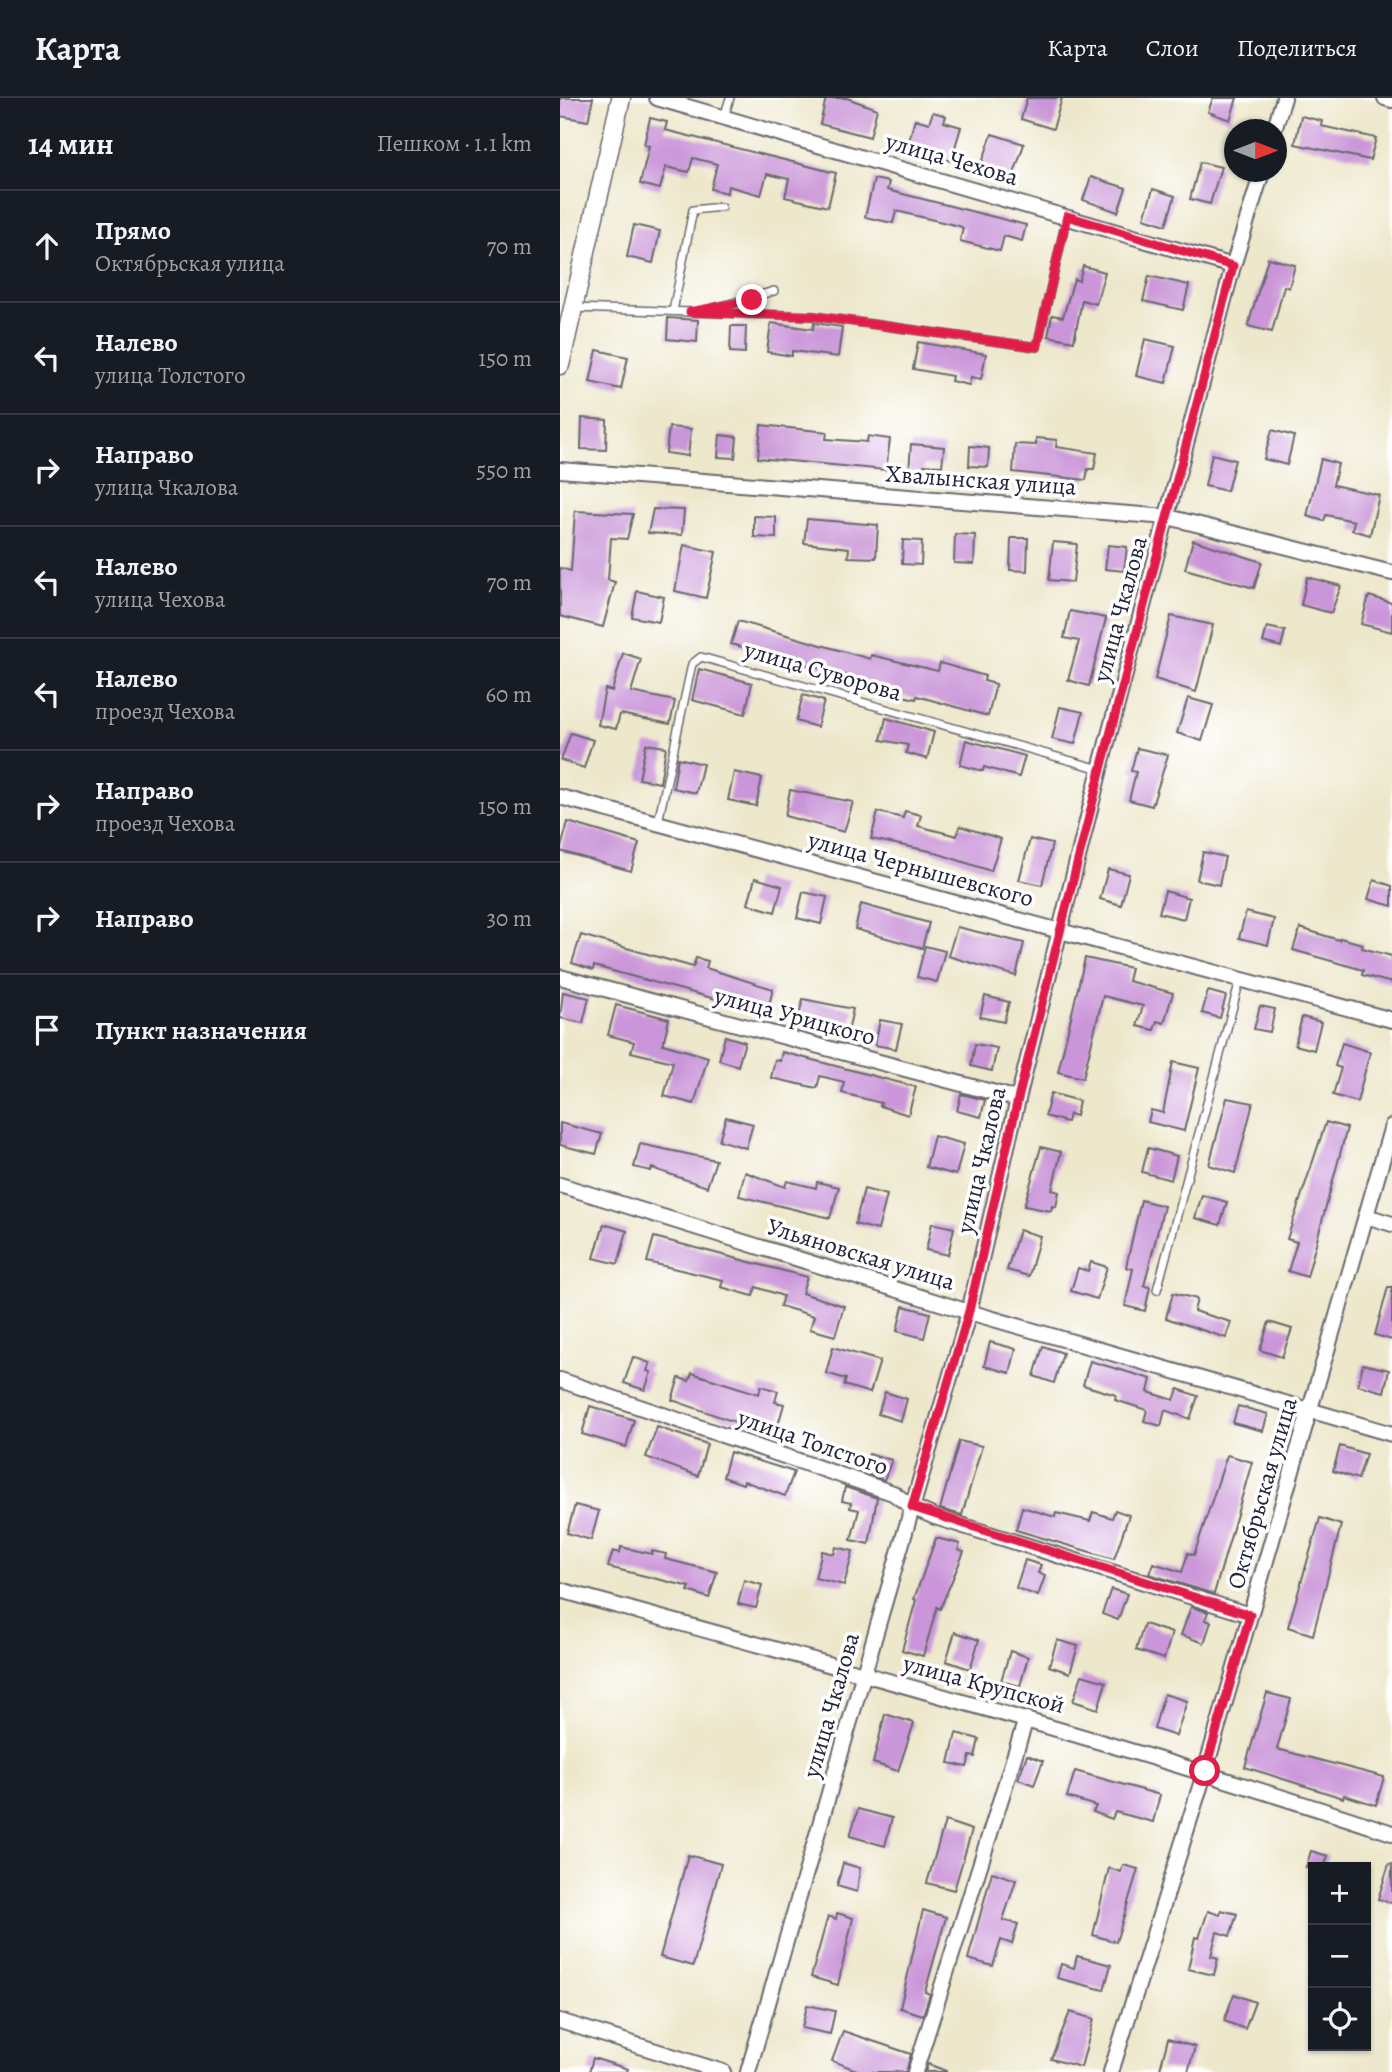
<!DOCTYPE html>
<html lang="ru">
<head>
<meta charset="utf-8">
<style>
	body { margin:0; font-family:Alegreya,serif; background:#20242c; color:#f1f3f6 }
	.controls { position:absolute; right:21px; bottom:21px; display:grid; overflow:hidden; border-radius:0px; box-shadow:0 2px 5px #0004 }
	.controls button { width:63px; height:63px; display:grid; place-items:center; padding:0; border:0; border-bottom:2px solid #363941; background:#171b24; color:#f1f3f6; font:35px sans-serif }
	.compass { position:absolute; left:664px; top:21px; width:63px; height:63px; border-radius:50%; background:#171b24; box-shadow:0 2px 5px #0004; rotate:90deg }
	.stop { position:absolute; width:21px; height:21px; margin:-16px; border:5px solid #e11d48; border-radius:50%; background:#fff }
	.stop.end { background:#e11d48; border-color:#fff; box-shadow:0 2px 7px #0008 }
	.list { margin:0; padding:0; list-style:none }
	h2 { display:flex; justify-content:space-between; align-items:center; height:91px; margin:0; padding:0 28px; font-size:30px }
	h2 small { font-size:23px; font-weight:400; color:#9ea1a6 }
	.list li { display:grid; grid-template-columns:46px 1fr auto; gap:21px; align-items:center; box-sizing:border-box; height:112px; padding:0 28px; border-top:2px solid #363941 }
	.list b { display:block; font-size:26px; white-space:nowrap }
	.list p { margin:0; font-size:23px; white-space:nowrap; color:#9ea1a6 }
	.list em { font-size:23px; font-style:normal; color:#9ea1a6 }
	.icon { flex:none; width:38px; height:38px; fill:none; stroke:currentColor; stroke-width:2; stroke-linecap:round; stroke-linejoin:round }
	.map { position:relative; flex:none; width:832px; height:1974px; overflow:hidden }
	header { display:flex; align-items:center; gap:42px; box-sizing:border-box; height:98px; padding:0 35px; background:#171b24; border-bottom:2px solid #363941 }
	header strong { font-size:33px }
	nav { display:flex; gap:38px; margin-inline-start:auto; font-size:24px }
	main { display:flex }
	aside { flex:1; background:#171b24 }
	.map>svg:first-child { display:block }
	.building { fill:#ca96d9 }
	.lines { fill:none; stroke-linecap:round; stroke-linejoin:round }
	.service-casing { stroke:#69676d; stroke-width:10 }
	.minor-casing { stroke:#69676d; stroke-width:18 }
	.tertiary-casing { stroke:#69676d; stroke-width:21 }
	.service { stroke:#fff; stroke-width:7 }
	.minor { stroke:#fff; stroke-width:14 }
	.tertiary { stroke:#fff; stroke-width:18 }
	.route { stroke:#e11d48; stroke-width:9 }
	.labels { text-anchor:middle; stroke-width:7; stroke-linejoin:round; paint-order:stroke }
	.street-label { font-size:24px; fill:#22223b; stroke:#fff }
</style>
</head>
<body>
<header>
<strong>Карта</strong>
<nav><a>Карта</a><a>Слои</a><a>Поделиться</a></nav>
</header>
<main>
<aside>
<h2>14 мин<small>Пешком · 1.1 km</small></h2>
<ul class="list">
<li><svg class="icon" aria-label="ahead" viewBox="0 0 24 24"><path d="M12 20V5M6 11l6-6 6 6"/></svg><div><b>Прямо</b><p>Октябрьская улица</p></div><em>70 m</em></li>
<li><svg class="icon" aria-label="left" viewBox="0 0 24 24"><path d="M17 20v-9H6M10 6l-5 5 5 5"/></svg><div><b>Налево</b><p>улица Толстого</p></div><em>150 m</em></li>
<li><svg class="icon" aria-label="right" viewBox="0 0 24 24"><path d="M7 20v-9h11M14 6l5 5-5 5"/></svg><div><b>Направо</b><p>улица Чкалова</p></div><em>550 m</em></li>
<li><svg class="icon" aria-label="left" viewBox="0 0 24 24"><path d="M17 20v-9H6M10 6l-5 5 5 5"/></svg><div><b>Налево</b><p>улица Чехова</p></div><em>70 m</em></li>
<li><svg class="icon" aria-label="left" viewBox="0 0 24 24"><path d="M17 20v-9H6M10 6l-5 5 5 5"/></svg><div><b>Налево</b><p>проезд Чехова</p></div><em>60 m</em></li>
<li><svg class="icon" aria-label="right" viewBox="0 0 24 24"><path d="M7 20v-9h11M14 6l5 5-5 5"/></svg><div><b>Направо</b><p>проезд Чехова</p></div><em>150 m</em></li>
<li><svg class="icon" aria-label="right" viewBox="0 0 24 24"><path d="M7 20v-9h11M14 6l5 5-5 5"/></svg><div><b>Направо</b></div><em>30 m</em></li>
<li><svg class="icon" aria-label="arrive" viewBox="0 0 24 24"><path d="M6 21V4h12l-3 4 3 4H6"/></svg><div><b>Пункт назначения</b></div></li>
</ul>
</aside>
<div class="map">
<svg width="832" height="1974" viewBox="0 0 832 1974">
	<rect width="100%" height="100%" fill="#fff"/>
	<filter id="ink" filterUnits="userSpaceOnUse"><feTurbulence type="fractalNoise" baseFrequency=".0143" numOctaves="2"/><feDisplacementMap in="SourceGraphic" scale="14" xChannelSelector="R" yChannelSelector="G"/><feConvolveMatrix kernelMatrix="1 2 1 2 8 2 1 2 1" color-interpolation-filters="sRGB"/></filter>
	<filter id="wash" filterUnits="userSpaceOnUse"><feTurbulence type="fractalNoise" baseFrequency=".00686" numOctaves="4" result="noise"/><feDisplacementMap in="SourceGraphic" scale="28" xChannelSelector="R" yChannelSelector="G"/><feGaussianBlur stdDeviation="1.57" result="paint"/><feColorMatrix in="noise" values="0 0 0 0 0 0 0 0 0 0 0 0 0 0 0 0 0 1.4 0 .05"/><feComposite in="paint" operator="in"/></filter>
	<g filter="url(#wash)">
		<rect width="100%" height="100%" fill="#ede7cb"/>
		<g id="blocks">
			<!-- building -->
			<g class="building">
				<polygon points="0,0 33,0 28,23 0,18"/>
				<polygon points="266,0 287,0 317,11 310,39 260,26"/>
				<polygon points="467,0 502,0 493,31 461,21"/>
				<polygon points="653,0 677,0 670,22 648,14"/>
				<polygon points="373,14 386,18 384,24 401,29 391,63 347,50 355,21 369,25"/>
				<polygon points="741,18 762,23 761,28 816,40 810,62 735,46"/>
				<polygon points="90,20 107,24 105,32 276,75 268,109 225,99 229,81 207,76 201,97 168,88 167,95 151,91 157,66 133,60 129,74 106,69 100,91 80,86 89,48 84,47"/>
				<polygon points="432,36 464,46 453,79 421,68"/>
				<polygon points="640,64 661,69 650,106 630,101"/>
				<polygon points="531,79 566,90 558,114 523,102"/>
				<polygon points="314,81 329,84 327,92 466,127 462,143 444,138 440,153 400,143 403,130 399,128 336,113 333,125 305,119"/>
				<polygon points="593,91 615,98 606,127 584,120"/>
				<polygon points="74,127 100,133 93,165 67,159"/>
				<polygon points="708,160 735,167 729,190 724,188 712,234 688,228"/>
				<polygon points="523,168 545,174 536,206 522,202 514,243 488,238 492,217 503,219 514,181 519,183"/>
				<polygon points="589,178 629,187 623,212 583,203"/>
				<polygon points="108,220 138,222 137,244 107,241"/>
				<polygon points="211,225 253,231 254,225 282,229 278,259 232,253 232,258 207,254"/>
				<polygon points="171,228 186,228 185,255 170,254"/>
				<polygon points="585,241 615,248 606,285 576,278"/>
				<polygon points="358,244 426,256 421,281 411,279 409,287 391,283 392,278 353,271"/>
				<polygon points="37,252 68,259 61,291 30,284"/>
				<polygon points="22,320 47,322 46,352 21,351"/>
				<polygon points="201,327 267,334 266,341 307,344 308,338 330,341 326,372 198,360"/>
				<polygon points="109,329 131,331 128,358 106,355"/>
				<polygon points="712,332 734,338 727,367 704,361"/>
				<polygon points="160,337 177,339 175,360 158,359"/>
				<polygon points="476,340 497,342 496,349 537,355 534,371 528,371 526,382 453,374 455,346 476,347"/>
				<polygon points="351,346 384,349 382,368 364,367 363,375 349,374"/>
				<polygon points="410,348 429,350 428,369 409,368"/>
				<polygon points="652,356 675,362 667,393 645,388"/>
				<polygon points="761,361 778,366 773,387 819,397 810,437 792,432 794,423 766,417 764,423 747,418"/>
				<polygon points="93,411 124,412 122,437 88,435"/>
				<polygon points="15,413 73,416 67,441 51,440 48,482 55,484 43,529 0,518 0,470 11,473"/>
				<polygon points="194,418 216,419 216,440 194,439"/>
				<polygon points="247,421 318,427 316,460 288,459 289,450 244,445"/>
				<polygon points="395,436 415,437 414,466 394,465"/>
				<polygon points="451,440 468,440 467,473 450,472"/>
				<polygon points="343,442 362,443 361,467 342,466"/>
				<polygon points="633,442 702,464 694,490 625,471"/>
				<polygon points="493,444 517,446 513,484 489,482"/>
				<polygon points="124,447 156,454 146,500 115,493"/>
				<polygon points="548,447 567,449 564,473 545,471"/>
				<polygon points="747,479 781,488 771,515 741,507"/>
				<polygon points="77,493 104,499 99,524 72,519"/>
				<polygon points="809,498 832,505 832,534 801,526"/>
				<polygon points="510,513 546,520 529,588 508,582 519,543 504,540"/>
				<polygon points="611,518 653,527 636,594 595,581"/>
				<polygon points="178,523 310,561 311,557 378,573 380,565 425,578 424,583 436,586 428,618 357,598 356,601 334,596 335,591 171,546"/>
				<polygon points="707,529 725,533 721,549 703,544"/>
				<polygon points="63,555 81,561 71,594 115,603 110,626 60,616 56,631 38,627 45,591 52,593"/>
				<polygon points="139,571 192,585 185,616 132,602"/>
				<polygon points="243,597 264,603 257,629 236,623"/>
				<polygon points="628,600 653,607 642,643 617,635"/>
				<polygon points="500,609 523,614 515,646 492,641"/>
				<polygon points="326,620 374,634 367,661 346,655 348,647 321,642"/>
				<polygon points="11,635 33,642 24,670 1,662"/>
				<polygon points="406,642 465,658 459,679 424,669 423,673 400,667"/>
				<polygon points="86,646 106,649 100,685 79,681"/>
				<polygon points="577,650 608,657 592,708 569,702 576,674 571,673"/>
				<polygon points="118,660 143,666 136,695 113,690"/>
				<polygon points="174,674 202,680 196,708 168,702"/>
				<polygon points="230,692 293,704 284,734 225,718"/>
				<polygon points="345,713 361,717 358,728 397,738 400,728 441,741 431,773 370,753 311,741 318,714 343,720"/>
				<polygon points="8,724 79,745 71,773 0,753"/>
				<polygon points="470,741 492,746 482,787 459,782"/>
				<polygon points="643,754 665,759 659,787 637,782"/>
				<polygon points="548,771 569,776 561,807 540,801"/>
				<polygon points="195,780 222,788 215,814 188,806"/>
				<polygon points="814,782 832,788 832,808 808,801"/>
				<polygon points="605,793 629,800 624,821 599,815"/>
				<polygon points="243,794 267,799 261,826 237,820"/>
				<polygon points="301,806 369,825 362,850 295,831"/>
				<polygon points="686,814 714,821 708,847 679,840"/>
				<polygon points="397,829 464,845 456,878 388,858"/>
				<polygon points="740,830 779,842 780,840 803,846 802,850 832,858 832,885 802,877 803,872 733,852"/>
				<polygon points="21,837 133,869 136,860 148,863 146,870 213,891 207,915 34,868 33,872 12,865"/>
				<polygon points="365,848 385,853 377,884 357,879"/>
				<polygon points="525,860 571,870 568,883 613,895 604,925 597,923 594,932 577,928 583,908 543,898 523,980 498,974"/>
				<polygon points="648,893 666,898 660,920 642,915"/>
				<polygon points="3,894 29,900 23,925 0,920"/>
				<polygon points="425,898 449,904 444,924 420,919"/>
				<polygon points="243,901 293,911 287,938 237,927"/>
				<polygon points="56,907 109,921 103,946 148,959 134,1006 104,998 113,964 71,954 74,944 48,937"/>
				<polygon points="700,908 715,911 710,934 694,931"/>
				<polygon points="742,919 761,924 754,952 735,947"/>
				<polygon points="320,922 342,926 336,951 315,947"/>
				<polygon points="165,938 185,944 178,968 159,962"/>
				<polygon points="782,945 810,954 797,1004 773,997 781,970 775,968"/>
				<polygon points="415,946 437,950 432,973 411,968"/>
				<polygon points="222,954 356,989 348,1017 320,1008 321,1005 282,995 284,984 260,978 257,990 211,980 215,962 220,963"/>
				<polygon points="613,964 639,970 624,1033 588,1024 591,1012 603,1015"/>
				<polygon points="491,995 519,1003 516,1018 509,1016 507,1024 485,1018"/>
				<polygon points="401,996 425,1002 421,1019 397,1013"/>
				<polygon points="667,1000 693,1005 675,1075 649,1067"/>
				<polygon points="166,1019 193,1026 186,1050 159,1042"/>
				<polygon points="766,1024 787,1030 747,1179 728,1173 737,1144 727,1141"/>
				<polygon points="0,1025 42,1036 36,1056 0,1047"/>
				<polygon points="374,1038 404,1046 396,1077 366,1069"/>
				<polygon points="80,1046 156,1062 147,1089 92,1070 91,1073 74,1069"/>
				<polygon points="481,1049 501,1054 492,1092 499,1094 496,1109 492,1108 491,1113 464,1108"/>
				<polygon points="588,1050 617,1058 611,1082 582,1074"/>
				<polygon points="185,1074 225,1089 227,1083 256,1090 257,1084 279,1089 270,1120 179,1098"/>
				<polygon points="304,1091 327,1097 318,1132 295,1126"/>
				<polygon points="642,1097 667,1104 660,1127 635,1120"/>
				<polygon points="581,1102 604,1108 584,1188 590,1189 585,1213 565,1208 573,1171 566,1169"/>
				<polygon points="372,1125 394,1130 388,1157 366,1152"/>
				<polygon points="44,1126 67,1133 58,1166 34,1160"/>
				<polygon points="459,1132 480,1138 469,1178 447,1172"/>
				<polygon points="94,1139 247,1179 242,1195 284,1208 275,1238 250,1231 254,1218 220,1208 223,1198 196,1189 193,1198 161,1189 163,1182 87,1164"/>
				<polygon points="531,1164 547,1169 537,1201 511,1193 518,1170 528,1173"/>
				<polygon points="828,1189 832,1189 832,1242 815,1237"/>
				<polygon points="613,1195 637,1201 634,1213 671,1224 666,1240 606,1220"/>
				<polygon points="343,1208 370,1215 364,1240 337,1233"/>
				<polygon points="709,1224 732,1231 722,1259 700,1252"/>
				<polygon points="430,1244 456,1251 450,1275 424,1268"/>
				<polygon points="483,1248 503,1255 494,1285 474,1278"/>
				<polygon points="273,1249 320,1263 310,1295 284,1287 286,1281 266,1275"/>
				<polygon points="73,1259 90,1265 87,1273 91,1274 85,1292 64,1285"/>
				<polygon points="530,1263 591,1281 588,1294 614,1302 618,1291 638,1298 630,1321 605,1312 601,1328 584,1323 587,1312 555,1302 556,1297 523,1287"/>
				<polygon points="803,1266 829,1272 824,1294 798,1287"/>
				<polygon points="132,1275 199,1296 201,1288 218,1293 215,1304 224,1306 215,1338 112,1302 119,1280 129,1283"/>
				<polygon points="325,1294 347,1301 341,1323 318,1316"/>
				<polygon points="30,1308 74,1322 66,1349 22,1336"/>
				<polygon points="678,1308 708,1316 703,1333 673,1325"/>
				<polygon points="97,1329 147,1346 138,1378 86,1359"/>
				<polygon points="399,1343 422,1348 402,1417 380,1411"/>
				<polygon points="780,1348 806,1356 798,1381 773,1373"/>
				<polygon points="170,1354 234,1374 225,1398 184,1383 183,1386 163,1379"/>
				<polygon points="309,1356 332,1362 324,1382 303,1375"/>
				<polygon points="667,1357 692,1364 654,1496 589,1476 593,1465 622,1474 628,1455 634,1457"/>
				<polygon points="285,1389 317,1400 309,1446 291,1442 299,1412 290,1410 291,1405 282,1403"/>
				<polygon points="15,1407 39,1413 31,1442 7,1435"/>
				<polygon points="462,1409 495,1419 496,1415 530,1423 533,1414 552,1420 555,1412 569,1417 554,1461 456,1432"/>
				<polygon points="760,1420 781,1427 753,1537 728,1529"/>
				<polygon points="376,1440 400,1446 398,1452 404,1454 380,1511 377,1509 363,1558 342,1552 356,1502 354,1501"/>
				<polygon points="61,1449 92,1456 92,1453 106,1456 105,1461 157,1474 149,1500 128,1493 130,1489 48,1469 53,1453 60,1455"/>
				<polygon points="276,1449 293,1453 284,1487 255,1480 262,1453 274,1456"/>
				<polygon points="465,1462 481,1467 478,1475 485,1478 478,1498 456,1490"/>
				<polygon points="184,1482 202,1487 196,1510 178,1506"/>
				<polygon points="551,1491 567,1496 558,1522 542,1516"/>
				<polygon points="631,1509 648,1514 645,1522 651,1524 644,1545 621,1537"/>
				<polygon points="584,1526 612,1535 604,1561 576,1552"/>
				<polygon points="395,1534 419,1542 410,1571 386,1563"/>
				<polygon points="497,1542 518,1548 510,1575 489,1568"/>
				<polygon points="450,1553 468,1559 460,1588 441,1583"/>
				<polygon points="522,1577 546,1584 538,1611 513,1603"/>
				<polygon points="707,1595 731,1601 717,1651 824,1679 816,1707 784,1697 783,1700 685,1669"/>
				<polygon points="604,1596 627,1603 616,1638 594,1631"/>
				<polygon points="325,1616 354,1625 338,1673 313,1665"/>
				<polygon points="396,1635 419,1641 415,1659 410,1658 407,1669 389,1665"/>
				<polygon points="467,1657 483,1663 474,1687 458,1681"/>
				<polygon points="515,1673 600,1697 593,1724 555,1714 552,1721 533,1714 536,1708 507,1699"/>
				<polygon points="298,1711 332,1720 325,1748 290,1738"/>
				<polygon points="385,1723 412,1732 394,1792 367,1785"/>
				<polygon points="751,1753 768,1758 764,1769 746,1769"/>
				<polygon points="128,1757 161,1766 133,1868 100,1859"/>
				<polygon points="283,1765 300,1770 297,1794 277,1788"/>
				<polygon points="829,1766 832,1766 832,1805 818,1801"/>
				<polygon points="563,1767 578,1771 556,1844 533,1837 549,1770 561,1774"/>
				<polygon points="432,1774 456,1782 443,1822 458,1826 452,1846 441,1842 433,1868 408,1861"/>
				<polygon points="363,1812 386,1819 365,1894 370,1896 363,1917 340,1910"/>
				<polygon points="661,1812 677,1816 670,1838 657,1834 651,1858 658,1860 654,1877 628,1871 635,1839 639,1840 648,1813 660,1817"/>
				<polygon points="277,1815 293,1820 278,1887 251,1879 268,1818 276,1821"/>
				<polygon points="517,1858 551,1867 544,1892 497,1880 501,1866 514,1870"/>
				<polygon points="674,1896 695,1904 685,1931 664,1923"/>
				<polygon points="247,1907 275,1913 270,1936 242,1930"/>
				<polygon points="510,1914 534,1921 521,1969 491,1961"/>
				<polygon points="283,1933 351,1956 346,1974 302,1974 272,1963"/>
				<polygon points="608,1941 635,1949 628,1974 600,1971"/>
				<polygon points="33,1960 68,1971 67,1974 29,1974"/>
				<polygon points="368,1966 386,1973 386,1974 365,1974"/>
			</g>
		</g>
	</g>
	<g filter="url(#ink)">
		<use href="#blocks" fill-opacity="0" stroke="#69676d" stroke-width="2"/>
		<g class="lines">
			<!-- service casing -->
			<g class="service-casing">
				<g id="service">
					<polyline points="164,19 170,0"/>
					<polyline points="13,210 253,218 477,249 507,118"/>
					<polyline points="152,211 214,193"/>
					<polyline points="113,213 133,112 161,109"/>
					<polyline points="98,724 132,566 141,559 540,671"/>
					<polyline points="597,1192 680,882"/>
				</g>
			</g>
			<!-- minor casing -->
			<g class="minor-casing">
				<g id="minor">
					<polyline points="97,0 673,168"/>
					<polyline points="825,0 832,2"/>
					<polyline points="714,32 724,0"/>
					<polyline points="0,372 608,419 832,475"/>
					<polyline points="0,699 832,922"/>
					<polyline points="0,879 458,1001"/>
					<polyline points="0,1087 409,1214 832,1336"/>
					<polyline points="806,1118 832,1126"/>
					<polyline points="0,1282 333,1395 352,1409 375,1419 690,1517"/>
					<path d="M 0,1492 C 279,1569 557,1644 832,1735"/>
					<polyline points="0,1923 163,1974"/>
					<polyline points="188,1974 409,1214 458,1001 540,671 673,168 702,74"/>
					<polyline points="355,1974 466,1621"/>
					<polyline points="551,1974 645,1673 832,1028"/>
				</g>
			</g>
			<!-- tertiary casing -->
			<g class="tertiary-casing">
				<polyline id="tertiary" points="0,267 61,0"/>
			</g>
			<!-- service -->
			<use href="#service" class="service"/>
			<!-- minor -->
			<use href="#minor" class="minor"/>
			<!-- tertiary -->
			<use href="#tertiary" class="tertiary"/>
		</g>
	</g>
	<g class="lines" filter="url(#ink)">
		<!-- route -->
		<polyline class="route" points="192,202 130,214 253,218 477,249 507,118 673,168 541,671 458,1001 409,1213 352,1409 690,1517 645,1673"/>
	</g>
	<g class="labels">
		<!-- street labels -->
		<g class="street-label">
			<text transform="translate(392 61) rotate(16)" y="8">улица Чехова</text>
			<text transform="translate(421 382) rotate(4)" y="8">Хвалынская улица</text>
			<text transform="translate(560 511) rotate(-75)" y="8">улица Чкалова</text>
			<text transform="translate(263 573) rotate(16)" y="8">улица Суворова</text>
			<text transform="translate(361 771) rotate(15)" y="8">улица Чернышевского</text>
			<text transform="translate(235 918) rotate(15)" y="8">улица Урицкого</text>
			<text transform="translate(421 1062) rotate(-77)" y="8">улица Чкалова</text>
			<text transform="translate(301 1156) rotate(17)" y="8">Ульяновская улица</text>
			<text transform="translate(253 1344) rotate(19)" y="8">улица Толстого</text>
			<text transform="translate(702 1395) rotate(-74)" y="8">Октябрьская улица</text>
			<text transform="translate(424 1586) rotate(15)" y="8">улица Крупской</text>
			<text transform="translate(271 1607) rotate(-74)" y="8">улица Чкалова</text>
		</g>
	</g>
</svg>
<div class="controls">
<button>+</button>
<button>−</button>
<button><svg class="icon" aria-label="locate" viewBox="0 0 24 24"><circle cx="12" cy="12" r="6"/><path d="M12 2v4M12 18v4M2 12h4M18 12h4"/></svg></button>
</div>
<svg class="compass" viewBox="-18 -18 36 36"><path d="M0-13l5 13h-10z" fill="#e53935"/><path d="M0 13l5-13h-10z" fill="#9ea1a6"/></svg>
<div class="stop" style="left:645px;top:1673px"></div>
<div class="stop end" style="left:192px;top:202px"></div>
</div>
</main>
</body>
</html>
